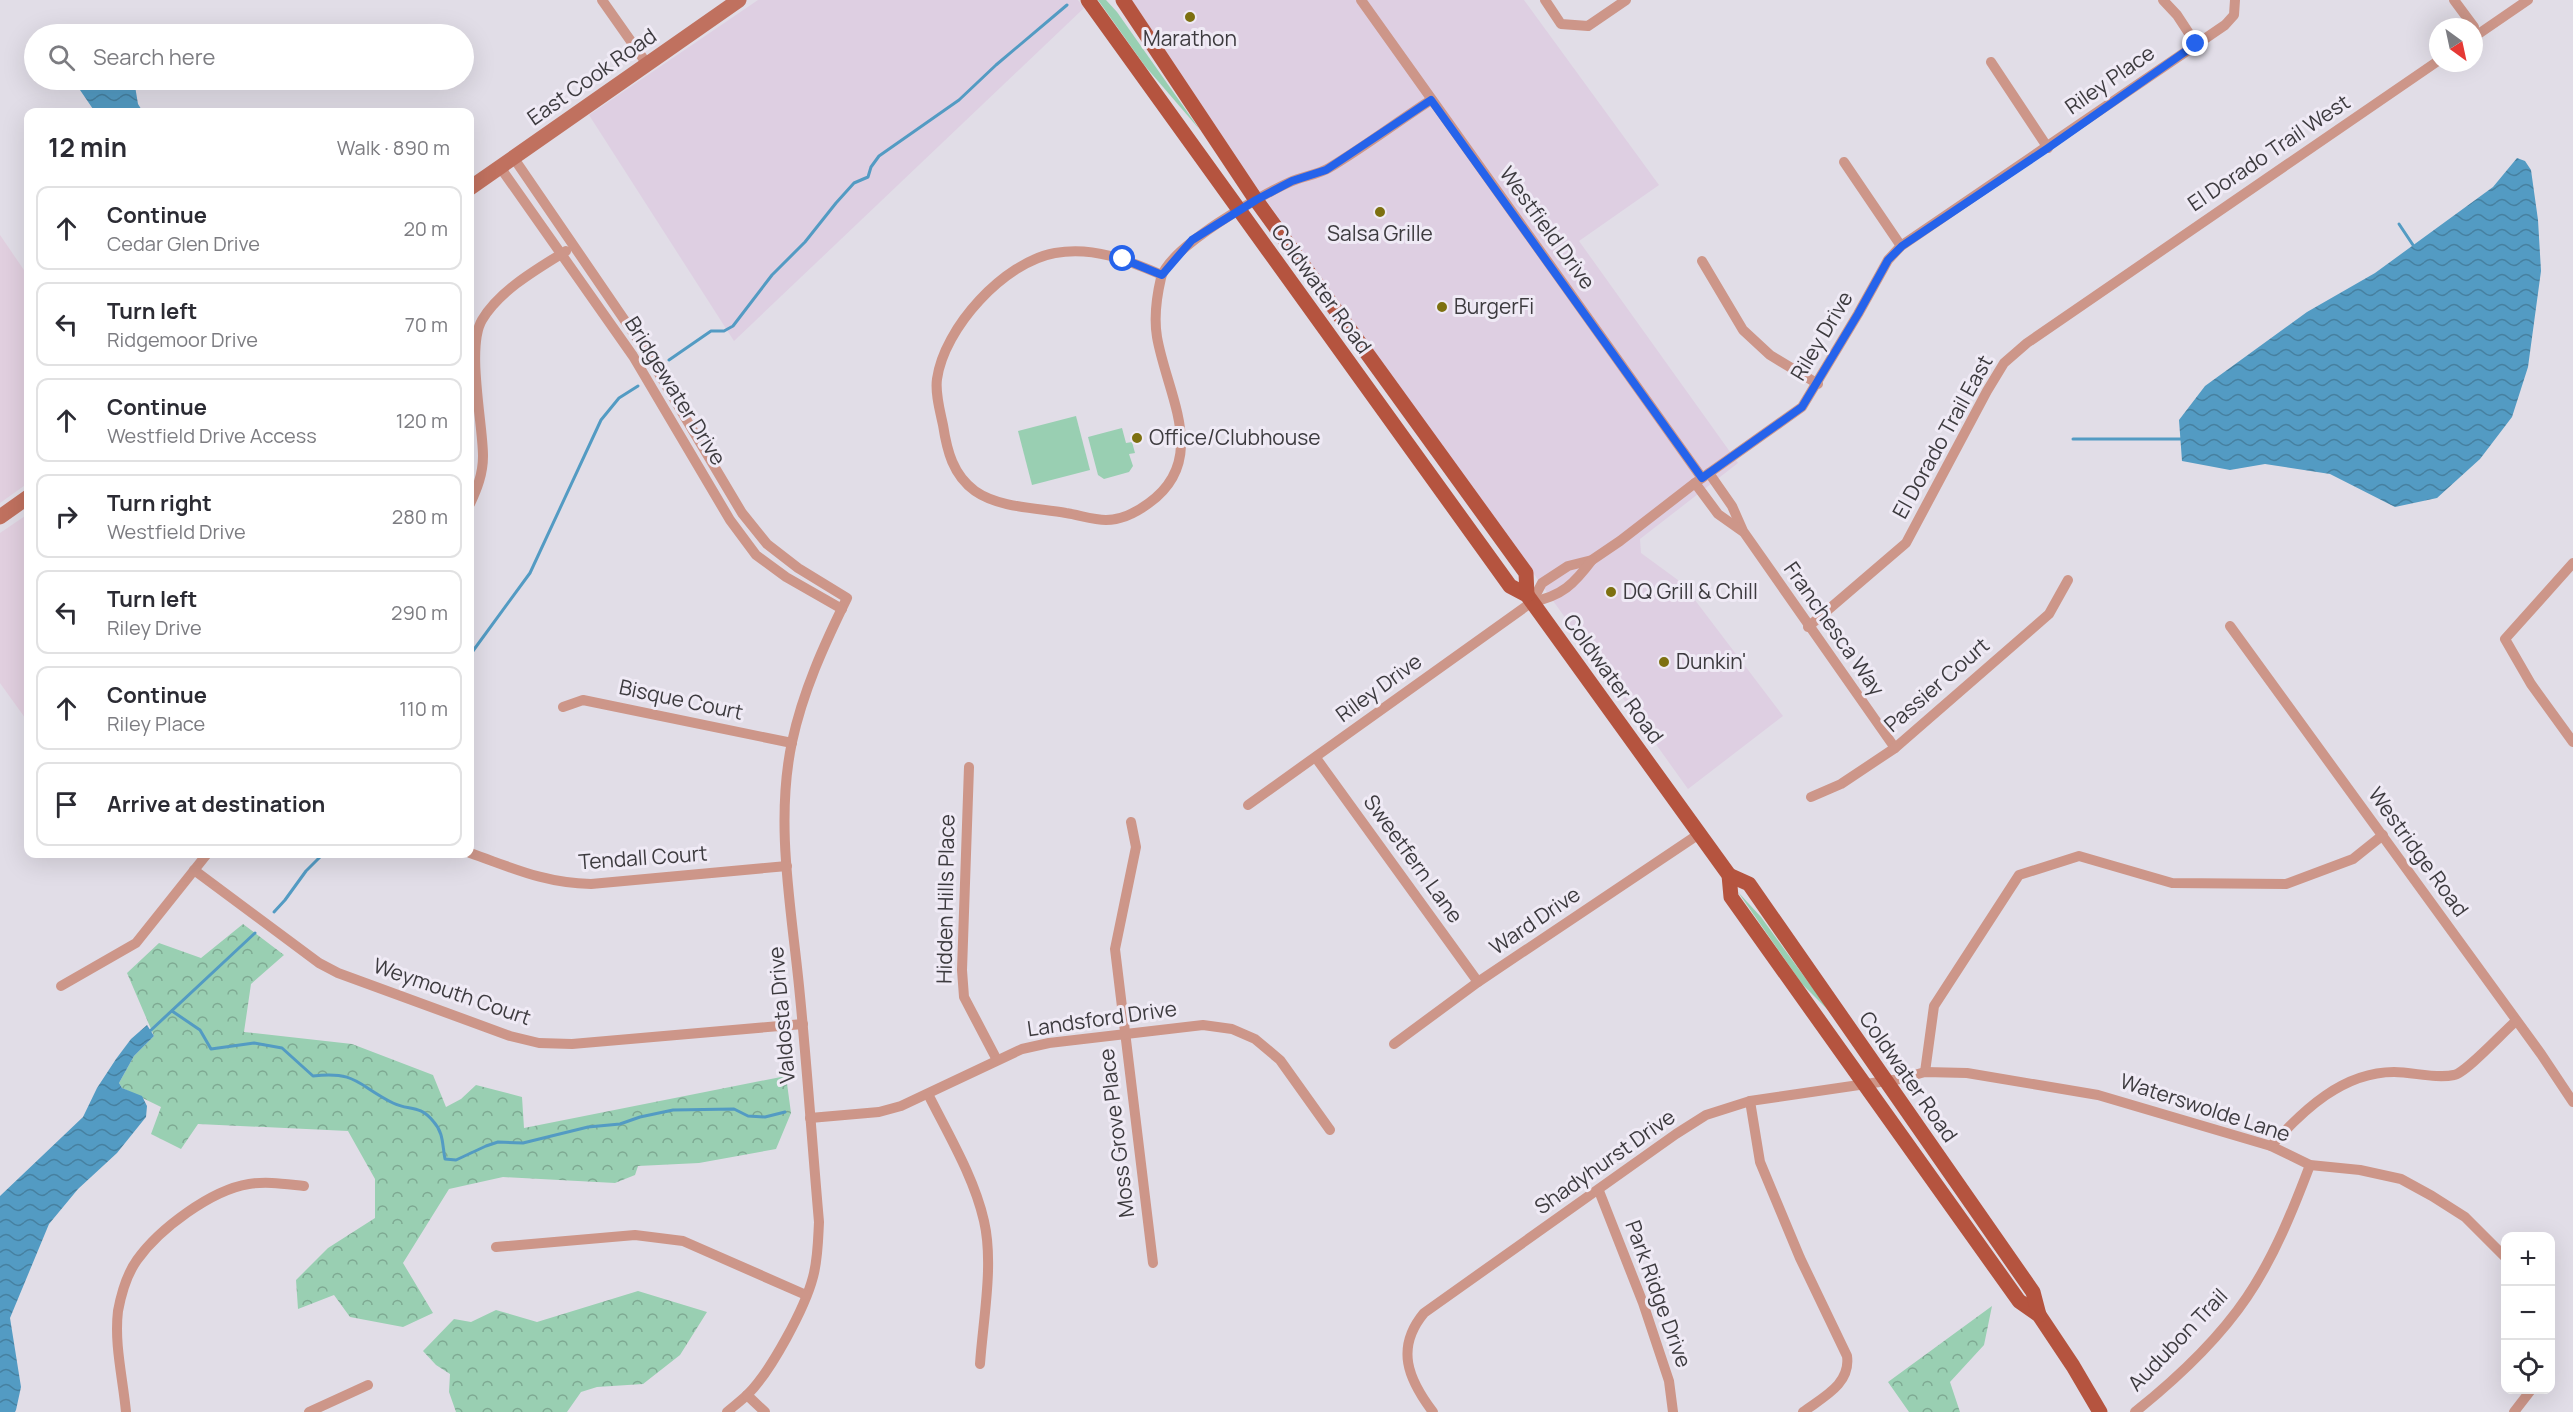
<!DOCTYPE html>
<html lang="en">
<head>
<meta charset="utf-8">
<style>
	body { margin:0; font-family:Manrope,sans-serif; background:#f7f7f7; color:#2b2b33 }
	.controls { position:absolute; right:18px; bottom:18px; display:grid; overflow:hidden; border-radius:12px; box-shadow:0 6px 24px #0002 }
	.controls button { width:54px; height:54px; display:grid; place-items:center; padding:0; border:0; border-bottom:2px solid #e1e1e2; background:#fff; color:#2b2b33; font:30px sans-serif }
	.compass { position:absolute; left:2429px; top:18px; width:54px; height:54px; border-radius:50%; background:#fff; box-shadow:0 6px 24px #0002; rotate:147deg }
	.stop { position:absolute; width:18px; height:18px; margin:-14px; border:4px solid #2563eb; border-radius:50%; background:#fff }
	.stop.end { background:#2563eb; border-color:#fff; box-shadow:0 2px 6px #0008 }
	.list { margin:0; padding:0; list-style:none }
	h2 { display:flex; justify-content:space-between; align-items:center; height:78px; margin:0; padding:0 24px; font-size:26px }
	h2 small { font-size:20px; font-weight:400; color:#7c7c81 }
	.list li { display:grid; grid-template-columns:39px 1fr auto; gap:18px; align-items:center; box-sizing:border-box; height:84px; margin:0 12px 12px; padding:0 12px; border:2px solid #e1e1e2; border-radius:12px }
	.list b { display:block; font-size:22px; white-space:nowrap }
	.list p { margin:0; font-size:20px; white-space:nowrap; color:#7c7c81 }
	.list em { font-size:20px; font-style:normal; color:#7c7c81 }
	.icon { flex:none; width:33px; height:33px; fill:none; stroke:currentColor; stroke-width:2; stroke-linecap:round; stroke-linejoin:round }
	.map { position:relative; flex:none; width:2573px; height:1412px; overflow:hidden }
	.search { position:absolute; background:#fff; box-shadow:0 6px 24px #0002; left:24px; top:24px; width:450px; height:66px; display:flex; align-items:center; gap:15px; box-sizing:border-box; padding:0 21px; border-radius:33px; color:#7c7c81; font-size:22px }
	.panel { position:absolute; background:#fff; box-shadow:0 6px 24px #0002; left:24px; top:108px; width:450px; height:750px; border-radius:12px }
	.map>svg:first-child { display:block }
	.commercial { fill:#decfe2 }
	.education { fill:#e1cfdf }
	.forest { fill:url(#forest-crowns) }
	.green { fill:#99cfb2 }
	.water { fill:url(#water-waves) }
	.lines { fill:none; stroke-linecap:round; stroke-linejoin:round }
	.stream { stroke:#539bc3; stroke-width:3 }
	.minor { stroke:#cd9689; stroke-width:10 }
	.secondary { stroke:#c0715f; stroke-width:15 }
	.primary { stroke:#b5543f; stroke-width:15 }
	.route { stroke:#2563eb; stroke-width:8 }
	.poi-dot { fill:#7d7010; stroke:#efeaf5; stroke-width:2 }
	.labels { text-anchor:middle; stroke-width:6; stroke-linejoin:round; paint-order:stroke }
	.poi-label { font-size:21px; fill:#3d3b3f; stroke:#efeaf5; text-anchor:start }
	.street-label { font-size:21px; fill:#3d3b3f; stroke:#efeaf5 }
</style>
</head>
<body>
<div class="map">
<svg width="2573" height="1412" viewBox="0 0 2573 1412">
	<defs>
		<pattern id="forest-crowns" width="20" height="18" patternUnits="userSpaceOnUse" patternTransform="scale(1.5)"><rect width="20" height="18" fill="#99cfb2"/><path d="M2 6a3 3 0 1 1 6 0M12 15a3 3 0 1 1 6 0" fill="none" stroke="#7ea992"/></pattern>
		<pattern id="water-waves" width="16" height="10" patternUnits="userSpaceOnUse" patternTransform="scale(1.5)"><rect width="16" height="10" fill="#539bc3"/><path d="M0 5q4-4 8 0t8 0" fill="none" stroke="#4680a0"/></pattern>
	</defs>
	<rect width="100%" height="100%" fill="#e1dde7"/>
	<!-- commercial -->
	<g class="commercial">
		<polygon points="758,0 1078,0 1084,8 734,341 589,115"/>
		<polygon points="1132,0 1524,0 1659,185 1579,241 1738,463 1640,539 1641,553 1682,583 1783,716 1688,789 1253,182"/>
	</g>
	<!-- education -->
	<g class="education">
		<polygon points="0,235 28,276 28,483 0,503"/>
		<polygon points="28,514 28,722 0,683 0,533"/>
	</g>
	<!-- forest -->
	<g class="forest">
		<polygon points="243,924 284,955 251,984 244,1032 352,1044 433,1075 446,1107 461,1099 476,1085 522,1097 524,1128 786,1076 791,1113 776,1149 699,1163 638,1166 635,1175 615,1183 503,1177 449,1189 403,1263 433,1313 403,1327 350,1317 334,1295 298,1309 296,1280 328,1248 375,1218 375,1179 348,1131 198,1124 181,1149 151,1134 161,1107 122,1088 119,1083 134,1056 154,1036 127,973 159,943 201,958"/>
		<polygon points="638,1291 707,1312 680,1355 643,1384 597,1387 581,1392 567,1412 456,1412 449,1392 450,1374 436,1365 423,1351 454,1319 471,1322 496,1310 537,1322"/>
		<polygon points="1992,1306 1984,1345 1950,1382 1960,1412 1909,1412 1888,1382"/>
	</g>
	<!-- green -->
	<g class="green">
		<polygon points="1098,0 1106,0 1117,12 1200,130 1145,66"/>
		<polygon points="1076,416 1090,470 1032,485 1018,431"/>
		<polygon points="1122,428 1126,443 1132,442 1135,453 1129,454 1133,466 1129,472 1104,479 1098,475 1088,437"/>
		<polygon points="1738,892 1761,917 1830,1012 1802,984"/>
	</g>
	<!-- water -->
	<g class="water">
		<polygon points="76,80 134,80 138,104 143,112 95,112 80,90"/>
		<polygon points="2517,158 2525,161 2531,170 2538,220 2541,271 2528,367 2512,417 2480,459 2437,498 2395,507 2330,474 2265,464 2230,470 2182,461 2179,420 2205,386 2307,312 2375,273 2493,187"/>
		<polygon points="147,1025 154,1036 134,1056 119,1083 122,1088 142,1096 147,1106 146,1117 117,1153 78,1189 49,1224 10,1318 21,1387 16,1410 15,1412 0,1412 0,1196 83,1117 97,1088 116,1059 131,1039"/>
	</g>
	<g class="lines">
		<!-- stream -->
		<g class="stream">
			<polyline points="2399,224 2413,245"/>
			<polyline points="669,360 711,331 724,331 733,326 772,275 805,242 836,203 854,183 868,177 871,167 879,156 959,100 996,65 1067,5"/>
			<polyline points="2073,439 2181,439"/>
			<polyline points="470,655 530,573 601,420 619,398 638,386"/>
			<polyline points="274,912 285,900 306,871 323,854"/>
			<path d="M 172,1011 L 200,1030 L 211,1049 L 254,1043 L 282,1048 L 313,1076 C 357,1071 357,1085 393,1103 C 409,1111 419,1104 433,1121 C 444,1133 442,1144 445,1159 L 456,1160 L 486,1146 L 498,1142 L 523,1143 L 588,1127 L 620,1124 L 640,1117 L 673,1110 L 734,1109 L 748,1116 L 765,1117 L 785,1112"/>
			<polyline points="149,1032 255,933"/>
		</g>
		<!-- minor -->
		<g class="minor">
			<polyline points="602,0 647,64"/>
			<polyline points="1361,0 1702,478"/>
			<polyline points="1545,0 1561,24 1588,26 1626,0"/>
			<polyline points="2163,0 2177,15 2196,44"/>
			<polyline points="2454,0 2474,27"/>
			<polyline points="2474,37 2528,0"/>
			<polyline points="1991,62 2048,148"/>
			<path d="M 513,157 L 645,350 L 742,513 L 767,544 L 798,568 L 847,598 C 824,645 803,691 792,742 C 775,822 791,906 799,986 C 807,1065 812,1143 819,1222 C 818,1241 818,1259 813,1277 C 805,1308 771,1371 748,1394 C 742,1400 734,1406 727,1412"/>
			<polyline points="1844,162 1901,246"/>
			<polyline points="500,167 633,356 730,520 756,555 786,577 842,609"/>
			<polyline points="1702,261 1743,330 1770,355 1818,384"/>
			<path d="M 1162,275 C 1127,260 1093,246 1055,253 C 1004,262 944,328 937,379 C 935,393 940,411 943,425 C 947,451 953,475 975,491 C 999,508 1038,508 1066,513 C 1079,515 1094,520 1106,520 C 1122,520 1137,512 1149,503 C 1210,459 1167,395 1157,337 C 1154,319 1157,295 1161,278 C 1169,247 1261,195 1290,182 C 1303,176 1317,175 1329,168 C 1364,147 1397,122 1431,100"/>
			<polyline points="1709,473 1732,506 1743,531 1895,748"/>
			<polyline points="1695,483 1718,514 1742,531"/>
			<path d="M 470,504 C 477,489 483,474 483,456 C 483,424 466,347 482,320 C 500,290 537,269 566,251"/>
			<polyline points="2573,563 2505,639 2531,684 2573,742"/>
			<polyline points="1532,602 1542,583 1568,566 1592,560 1620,541 1695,483 1802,407 1858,314 1888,260 1901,246 2225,25 2234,15 2235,0"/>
			<polyline points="2230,626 2541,1054 2573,1102"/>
			<polyline points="1808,627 1906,543 1987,391 2004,363 2027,343 2438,61"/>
			<polyline points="563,707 583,700 792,743"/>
			<polyline points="1316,758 1478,982"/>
			<polyline points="969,767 962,970 964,997 997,1060"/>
			<polyline points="1811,797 1841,784 1895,748 2049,614 2068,580"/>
			<path d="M 1248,805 L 1532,602 C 1562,596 1574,584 1592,560"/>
			<polyline points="1131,822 1136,847 1115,949 1153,1263"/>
			<path d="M 470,853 C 513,868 544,883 591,884 L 787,866"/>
			<polyline points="194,870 319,963 338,973 510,1036 539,1043 572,1044 803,1024"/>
			<polyline points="61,986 136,943 207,854"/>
			<polyline points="1394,1044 1478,982 1699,834"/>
			<polyline points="1925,1072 1934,1006 2019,875 2079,856 2172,883 2286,884 2353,859 2383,835"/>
			<path d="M 928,1094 C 948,1134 974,1177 984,1221 C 994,1264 983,1320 980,1364"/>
			<path d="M 1750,1101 L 1760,1162 L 1800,1258 L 1847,1356 C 1851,1384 1823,1397 1803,1412"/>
			<polyline points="810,1118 879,1112 901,1106 1022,1049 1049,1043 1203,1025 1232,1029 1255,1039 1280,1060 1330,1130"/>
			<path d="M 2271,1146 C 2303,1110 2343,1072 2394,1072 C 2413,1072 2436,1079 2454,1075 C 2466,1073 2503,1032 2516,1021"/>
			<polyline points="1599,1191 1643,1303 1669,1381 1673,1412"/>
			<polyline points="496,1247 635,1235 683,1241 806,1295"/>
			<polyline points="747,1395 765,1412"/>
			<path d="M 126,1412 C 123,1379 114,1344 118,1311 C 121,1295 127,1274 137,1260 C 159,1229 211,1190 249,1184 C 267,1181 285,1184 304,1186"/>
			<polyline points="309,1412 368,1385"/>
			<path d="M 1433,1412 C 1408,1379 1395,1348 1424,1313 L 1676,1134 L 1706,1115 L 1750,1101 L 1900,1079 L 1925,1072 L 1967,1073 L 2098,1095 L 2271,1146 L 2310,1165 L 2360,1170 L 2401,1179 L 2432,1196 L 2465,1217 L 2506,1258"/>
			<path d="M 2135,1412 C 2175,1380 2218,1340 2247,1297 C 2274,1257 2293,1210 2310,1165"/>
			<polyline points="2514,1412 2531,1390"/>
		</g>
		<!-- secondary -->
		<g class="secondary">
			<polyline points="470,188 739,0"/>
			<polyline points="0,517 28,497"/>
		</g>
		<!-- primary -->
		<g class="primary">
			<polyline points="1088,0 1510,586 1527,595 1729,875 1731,897 2019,1301 2039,1315 2073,1366 2100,1412"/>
			<polyline points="1123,0 1256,200 1526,573 1527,595"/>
			<polyline points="1729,875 1749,884 2033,1292 2039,1315"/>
		</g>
	</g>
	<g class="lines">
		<!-- route -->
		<polyline class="route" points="1123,259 1162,275 1192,240 1256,200 1292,181 1326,170 1431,100 1702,478 1802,407 1858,314 1888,260 1902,246 2048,148 2196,44"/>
	</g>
	<!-- markers -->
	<g class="poi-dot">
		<circle cx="1190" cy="17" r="6"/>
		<circle cx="1380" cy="212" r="6"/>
		<circle cx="1442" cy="307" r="6"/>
		<circle cx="1137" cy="438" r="6"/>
		<circle cx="1611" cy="592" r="6"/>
		<circle cx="1664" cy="662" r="6"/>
	</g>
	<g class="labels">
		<!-- poi labels -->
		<g class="poi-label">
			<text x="1190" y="46" text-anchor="middle">Marathon</text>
			<text x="1380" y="241" text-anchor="middle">Salsa Grille</text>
			<text x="1454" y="314">BurgerFi</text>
			<text x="1149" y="445">Office/Clubhouse</text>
			<text x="1623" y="599">DQ Grill &amp; Chill</text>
			<text x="1676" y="669">Dunkin'</text>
		</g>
		<!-- street labels -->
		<g class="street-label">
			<text transform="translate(592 77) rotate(-35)" y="7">East Cook Road</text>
			<text transform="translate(2110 80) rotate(-35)" y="7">Riley Place</text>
			<text transform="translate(2269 153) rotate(-34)" y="7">El Dorado Trail West</text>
			<text transform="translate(1547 228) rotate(54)" y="7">Westfield Drive</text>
			<text transform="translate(1321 289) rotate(54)" y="7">Coldwater Road</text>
			<text transform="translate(1822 336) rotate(-59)" y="7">Riley Drive</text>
			<text transform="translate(675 391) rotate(58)" y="7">Bridgewater Drive</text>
			<text transform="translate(1943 437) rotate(-61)" y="7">El Dorado Trail East</text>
			<text transform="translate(1834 629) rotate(55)" y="7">Franchesca Way</text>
			<text transform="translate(1613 679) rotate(54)" y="7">Coldwater Road</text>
			<text transform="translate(1937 685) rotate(-41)" y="7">Passier Court</text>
			<text transform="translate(1379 688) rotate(-36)" y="7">Riley Drive</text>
			<text transform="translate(681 700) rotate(12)" y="7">Bisque Court</text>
			<text transform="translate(2418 852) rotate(54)" y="7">Westridge Road</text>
			<text transform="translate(643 858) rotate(-4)" y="7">Tendall Court</text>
			<text transform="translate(1413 859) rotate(54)" y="7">Sweetfern Lane</text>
			<text transform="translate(946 899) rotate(-89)" y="7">Hidden Hills Place</text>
			<text transform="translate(1535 921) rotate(-34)" y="7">Ward Drive</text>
			<text transform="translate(452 992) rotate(19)" y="7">Weymouth Court</text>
			<text transform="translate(782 1015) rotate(-95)" y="7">Valdosta Drive</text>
			<text transform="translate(1102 1019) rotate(-8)" y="7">Landsford Drive</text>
			<text transform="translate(1908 1077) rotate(55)" y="7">Coldwater Road</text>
			<text transform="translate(2205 1108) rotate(18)" y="7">Waterswolde Lane</text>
			<text transform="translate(1117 1133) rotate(-97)" y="7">Moss Grove Place</text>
			<text transform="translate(1605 1162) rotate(-35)" y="7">Shadyhurst Drive</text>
			<text transform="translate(1658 1294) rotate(70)" y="7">Park Ridge Drive</text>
			<text transform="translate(2178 1340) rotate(-46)" y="7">Audubon Trail</text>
		</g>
	</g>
</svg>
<div class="controls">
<button>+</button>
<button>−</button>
<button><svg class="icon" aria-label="locate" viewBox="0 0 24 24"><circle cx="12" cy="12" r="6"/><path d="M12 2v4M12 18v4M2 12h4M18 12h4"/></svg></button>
</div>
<svg class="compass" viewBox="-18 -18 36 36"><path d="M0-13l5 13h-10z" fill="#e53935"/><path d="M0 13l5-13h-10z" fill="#7c7c81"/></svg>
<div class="stop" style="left:1123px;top:259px"></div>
<div class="stop end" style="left:2196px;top:44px"></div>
<div class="search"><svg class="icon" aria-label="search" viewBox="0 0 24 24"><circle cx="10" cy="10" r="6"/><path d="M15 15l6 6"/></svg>Search here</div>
<section class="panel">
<h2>12 min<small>Walk · 890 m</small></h2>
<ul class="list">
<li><svg class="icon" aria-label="ahead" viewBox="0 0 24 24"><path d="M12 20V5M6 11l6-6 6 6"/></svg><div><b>Continue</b><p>Cedar Glen Drive</p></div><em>20 m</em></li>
<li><svg class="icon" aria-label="left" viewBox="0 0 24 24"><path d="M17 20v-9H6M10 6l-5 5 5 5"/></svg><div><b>Turn left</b><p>Ridgemoor Drive</p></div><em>70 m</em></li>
<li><svg class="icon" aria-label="ahead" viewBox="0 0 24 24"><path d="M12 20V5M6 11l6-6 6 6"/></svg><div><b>Continue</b><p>Westfield Drive Access</p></div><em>120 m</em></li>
<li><svg class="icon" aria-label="right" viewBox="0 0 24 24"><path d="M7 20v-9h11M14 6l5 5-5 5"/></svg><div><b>Turn right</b><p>Westfield Drive</p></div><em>280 m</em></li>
<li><svg class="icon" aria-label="left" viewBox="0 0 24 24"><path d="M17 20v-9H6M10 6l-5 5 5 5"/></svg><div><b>Turn left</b><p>Riley Drive</p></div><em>290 m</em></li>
<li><svg class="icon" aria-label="ahead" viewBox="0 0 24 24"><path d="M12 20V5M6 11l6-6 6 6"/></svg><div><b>Continue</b><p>Riley Place</p></div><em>110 m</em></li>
<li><svg class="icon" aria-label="arrive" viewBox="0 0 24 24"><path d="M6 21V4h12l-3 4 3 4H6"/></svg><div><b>Arrive at destination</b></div></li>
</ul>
</section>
</div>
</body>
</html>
